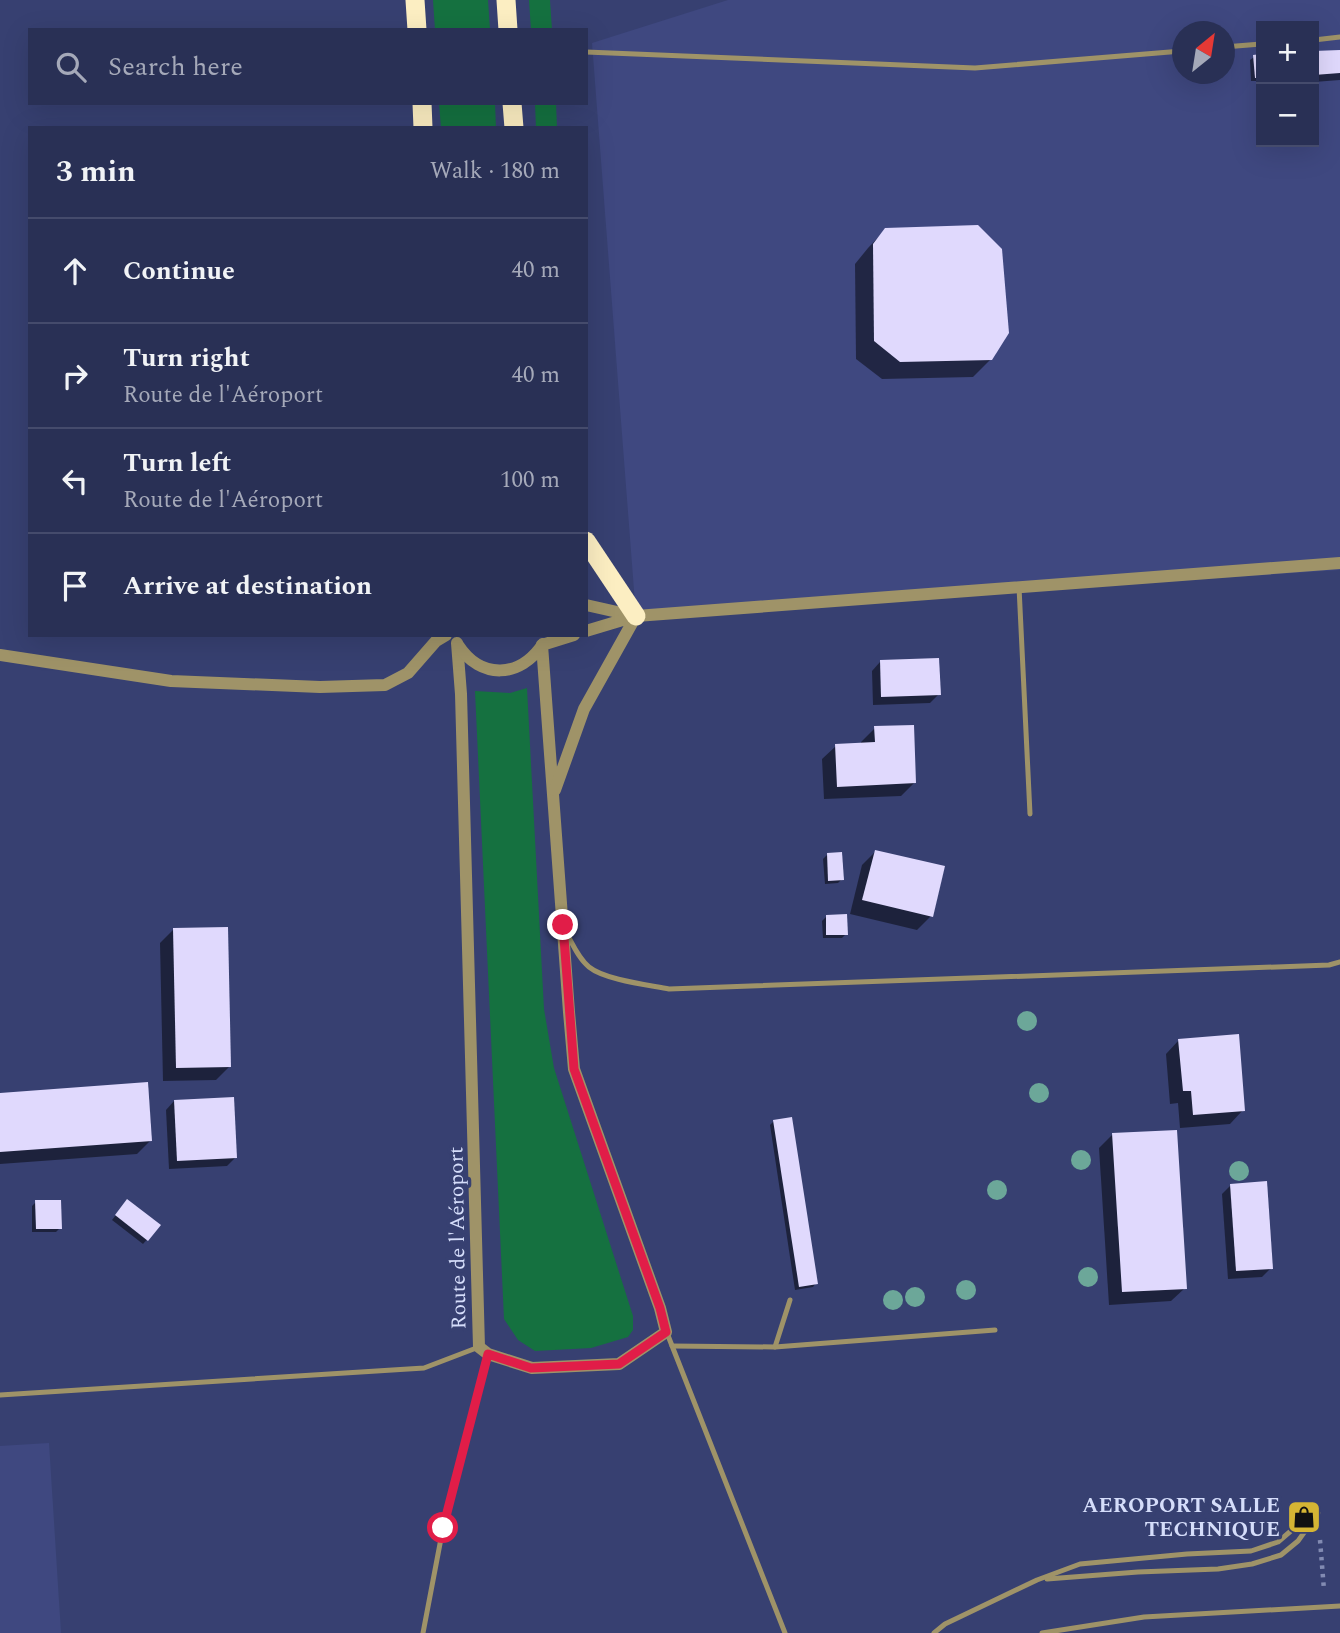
<!DOCTYPE html>
<html lang="en">
<head>
<meta charset="utf-8">
<style>
	body { margin:0; font-family:Spectral,serif; background:#31385b; color:#f1f3f6 }
	.controls { position:absolute; right:21px; top:21px; display:grid; overflow:hidden; border-radius:0px; box-shadow:0 7px 28px #0002 }
	.controls button { width:63px; height:63px; display:grid; place-items:center; padding:0; border:0; border-bottom:2px solid #454b6c; background:#293055; color:#f1f3f6; font:35px sans-serif }
	.compass { position:absolute; left:1172px; top:21px; width:63px; height:63px; border-radius:50%; background:#293055; box-shadow:0 7px 28px #0002; rotate:30deg }
	.stop { position:absolute; width:21px; height:21px; margin:-16px; border:5px solid #e11d48; border-radius:50%; background:#fff }
	.stop.end { background:#e11d48; border-color:#fff; box-shadow:0 2px 7px #0008 }
	.list { margin:0; padding:0; list-style:none }
	h2 { display:flex; justify-content:space-between; align-items:center; height:91px; margin:0; padding:0 28px; font-size:30px }
	h2 small { font-size:23px; font-weight:400; color:#a5a9b9 }
	.list li { display:grid; grid-template-columns:46px 1fr auto; gap:21px; align-items:center; box-sizing:border-box; height:105px; padding:0 28px; border-top:2px solid #454b6c }
	.list b { display:block; font-size:26px; white-space:nowrap }
	.list p { margin:0; font-size:23px; white-space:nowrap; color:#a5a9b9 }
	.list em { font-size:23px; font-style:normal; color:#a5a9b9 }
	.icon { flex:none; width:38px; height:38px; fill:none; stroke:currentColor; stroke-width:2; stroke-linecap:round; stroke-linejoin:round }
	.map { position:relative; flex:none; width:1340px; height:1633px; overflow:hidden }
	.search { position:absolute; background:#293055; box-shadow:0 7px 28px #0002; left:28px; top:28px; width:560px; height:77px; display:flex; align-items:center; gap:18px; box-sizing:border-box; padding:0 24px; border-radius:0px; color:#a5a9b9; font-size:26px }
	.panel { position:absolute; background:#293055; box-shadow:0 7px 28px #0002; left:28px; top:126px; width:560px; height:511px; border-radius:0px }
	.map>svg:first-child { display:block }
	.built { fill:#3f4880; fill-rule:evenodd }
	.green { fill:#157140 }
	.shadow { fill:#0007 }
	.building { fill:#e0d9fd }
	.lines { fill:none; stroke-linecap:round; stroke-linejoin:round }
	.path { stroke:#828bb2; stroke-width:4.5; stroke-dasharray:3.5 5; stroke-linecap:butt }
	.service { stroke:#9f9368; stroke-width:5 }
	.tertiary { stroke:#9f9368; stroke-width:12 }
	.trunk { stroke:#fceec2; stroke-width:19 }
	.tree { fill:#6ca799 }
	.route { stroke:#e11d48; stroke-width:9 }
	.labels { text-anchor:middle; stroke-width:7; stroke-linejoin:round; paint-order:stroke }
	.street-label { font-size:21px; fill:#d5ddfa; stroke:#374071 }
	.poi-label { font-size:21px; font-weight:bold; fill:#d5ddfa; stroke:#374071; text-anchor:end }
</style>
</head>
<body>
<div class="map">
<svg width="1340" height="1633" viewBox="0 0 1340 1633">
	<rect width="100%" height="100%" fill="#374071"/>
	<!-- built -->
	<g class="built">
		<path d="M 728,0 L 1340,0 L 1340,570 L 636,616 L 592,43 ZM 1261,26 L 1314,26 L 1314,142 L 1261,142 ZM 1182,32 L 1224,32 L 1224,74 L 1182,74 Z"/>
		<polygon points="49,1443 61,1633 0,1633 0,1446"/>
	</g>
	<!-- green -->
	<g class="green">
		<polygon points="433,0 488,0 490,30 435,30"/>
		<polygon points="529,0 550,0 552,30 531,30"/>
		<polygon points="439,103 495,103 496,128 441,128"/>
		<polygon points="535,103 556,103 557,128 536,128"/>
		<polygon points="527,688 544,1009 554,1068 633,1316 633,1330 628,1337 591,1348 535,1351 518,1340 504,1319 475,691 510,693"/>
	</g>
	<!-- shadow -->
	<g class="shadow">
		<polygon points="1340,51 1340,80 1314,82 1314,53"/>
		<polygon points="1261,56 1261,81 1251,81 1250,60 1254,57"/>
		<polygon points="886,229 991,359 973,377 882,379 856,359 855,264 868,248"/>
		<polygon points="880,662 939,694 930,703 873,705 872,671"/>
		<polygon points="875,728 915,782 901,796 824,799 822,759 836,746 861,745 861,742"/>
		<polygon points="875,852 931,916 917,930 850,914 862,865"/>
		<polygon points="827,855 842,879 838,883 825,884 823,859"/>
		<polygon points="826,917 846,934 842,938 823,938 822,921"/>
		<polygon points="174,929 229,1067 216,1080 163,1081 160,943"/>
		<polygon points="1179,1040 1243,1110 1230,1124 1180,1128 1178,1103 1170,1104 1166,1054"/>
		<polygon points="0,1094 150,1141 137,1154 0,1164"/>
		<polygon points="174,1101 236,1157 227,1166 169,1169 166,1110"/>
		<polygon points="774,1121 816,1283 813,1287 795,1290 770,1125"/>
		<polygon points="1113,1134 1185,1288 1171,1301 1109,1305 1099,1148"/>
		<polygon points="1231,1185 1271,1268 1262,1277 1228,1279 1222,1194"/>
		<polygon points="36,1202 60,1228 56,1232 32,1232 32,1206"/>
		<polygon points="124,1205 159,1226 143,1244 112,1220"/>
	</g>
	<!-- building -->
	<g class="building">
		<polygon points="1340,50 1340,73 1314,75 1314,51"/>
		<polygon points="1261,54 1261,78 1255,78 1253,55"/>
		<polygon points="978,225 1002,249 1009,333 992,360 900,362 874,341 873,244 885,228"/>
		<polygon points="939,658 941,695 881,697 880,660"/>
		<polygon points="914,725 916,783 837,787 835,744 875,742 874,726"/>
		<polygon points="875,850 945,866 933,917 862,900"/>
		<polygon points="842,852 844,880 828,881 827,853"/>
		<polygon points="847,914 848,935 826,935 826,915"/>
		<polygon points="228,927 231,1067 176,1068 173,928"/>
		<polygon points="1239,1034 1245,1111 1193,1115 1191,1091 1183,1091 1178,1039"/>
		<polygon points="148,1082 152,1141 0,1152 0,1093"/>
		<polygon points="234,1097 237,1158 177,1161 174,1100"/>
		<polygon points="792,1117 818,1284 799,1287 773,1120"/>
		<polygon points="1177,1130 1187,1289 1122,1292 1112,1133"/>
		<polygon points="1267,1181 1273,1269 1236,1271 1230,1184"/>
		<polygon points="127,1199 161,1225 148,1241 115,1215"/>
		<polygon points="35,1200 61,1200 62,1229 36,1229"/>
	</g>
	<g class="lines">
		<!-- path -->
		<polyline class="path" points="1320,1540 1324,1590"/>
		<!-- service -->
		<g class="service">
			<polyline points="1314,40 1340,37"/>
			<polyline points="1224,47 1261,44"/>
			<polyline points="586,52 975,68 1182,51"/>
			<polyline points="1019,587 1030,814"/>
			<path d="M 567,934 C 573,945 579,959 589,967 C 605,980 649,985 669,989 L 1329,965 L 1340,962"/>
			<polyline points="667,1333 785,1633"/>
			<polyline points="672,1346 775,1347 790,1300"/>
			<polyline points="775,1347 995,1330"/>
			<polyline points="0,1395 424,1368 479,1347"/>
			<polyline points="1047,1579 1138,1572 1218,1569 1252,1564 1281,1555 1298,1541 1318,1513"/>
			<polyline points="423,1633 443,1528 488,1354"/>
			<polyline points="934,1633 945,1624 1037,1580 1080,1564 1187,1554 1251,1551 1278,1542 1292,1530 1310,1510"/>
			<polyline points="1042,1633 1144,1617 1340,1606"/>
		</g>
		<!-- tertiary -->
		<g class="tertiary">
			<polyline points="586,605 635,616"/>
			<polyline points="586,631 636,616 1340,563"/>
			<polyline points="457,643 461,694 479,1347 488,1354 532,1368 619,1364 666,1332 660,1308 574,1069 569,1012 542,645 574,635"/>
			<path d="M 458,645 C 481,680 520,678 543,644"/>
			<polyline points="0,655 171,681 320,687 385,685 408,673 436,641 446,635"/>
			<polyline points="555,790 584,709 636,616"/>
		</g>
		<!-- trunk -->
		<g class="trunk">
			<polyline points="415,0 417,30"/>
			<polyline points="506,0 508,30"/>
			<polyline points="422,103 423,128"/>
			<polyline points="512,103 514,128"/>
			<polyline points="586,541 636,616"/>
		</g>
	</g>
	<!-- trees -->
	<g class="tree">
		<circle cx="1027" cy="1021" r="10"/>
		<circle cx="1039" cy="1093" r="10"/>
		<circle cx="1081" cy="1160" r="10"/>
		<circle cx="1239" cy="1171" r="10"/>
		<circle cx="997" cy="1190" r="10"/>
		<circle cx="1088" cy="1277" r="10"/>
		<circle cx="966" cy="1290" r="10"/>
		<circle cx="915" cy="1297" r="10"/>
		<circle cx="893" cy="1300" r="10"/>
	</g>
	<g class="lines">
		<!-- route -->
		<polyline class="route" points="443,1528 488,1354 531,1368 619,1364 666,1332 660,1308 574,1069 563,925"/>
	</g>
	<!-- icons -->
	<defs>
		<g id="shop-square" transform="scale(1.75)"><rect x="-9" y="-9" width="18" height="18" rx="4" fill="#d5b534" stroke="#374071"/><path d="M-5-2.5h2.3a2.7 3.5 0 0 1 5.4 0H5L5.5 6h-11ZM-1.5-2.5h3a1.5 2.3 0 0 0-3 0Z" fill="#111"/></g>
	</defs>
	<g fill-rule="evenodd">
		<use href="#shop-square" x="1304" y="1517"/>
	</g>
	<g class="labels">
		<!-- street labels -->
		<g class="street-label">
			<text transform="translate(457 1238) rotate(-91)" y="7">Route de l'Aéroport</text>
		</g>
		<!-- poi labels -->
		<g class="poi-label">
			<text x="1280" y="1512">AEROPORT SALLE<tspan x="1280" dy="24">TECHNIQUE</tspan></text>
		</g>
	</g>
</svg>
<div class="controls">
<button>+</button>
<button>−</button>
</div>
<svg class="compass" viewBox="-18 -18 36 36"><path d="M0-13l5 13h-10z" fill="#e53935"/><path d="M0 13l5-13h-10z" fill="#a5a9b9"/></svg>
<div class="stop" style="left:443px;top:1528px"></div>
<div class="stop end" style="left:563px;top:925px"></div>
<div class="search"><svg class="icon" aria-label="search" viewBox="0 0 24 24"><circle cx="10" cy="10" r="6"/><path d="M15 15l6 6"/></svg>Search here</div>
<section class="panel">
<h2>3 min<small>Walk · 180 m</small></h2>
<ul class="list">
<li><svg class="icon" aria-label="ahead" viewBox="0 0 24 24"><path d="M12 20V5M6 11l6-6 6 6"/></svg><div><b>Continue</b></div><em>40 m</em></li>
<li><svg class="icon" aria-label="right" viewBox="0 0 24 24"><path d="M7 20v-9h11M14 6l5 5-5 5"/></svg><div><b>Turn right</b><p>Route de l'Aéroport</p></div><em>40 m</em></li>
<li><svg class="icon" aria-label="left" viewBox="0 0 24 24"><path d="M17 20v-9H6M10 6l-5 5 5 5"/></svg><div><b>Turn left</b><p>Route de l'Aéroport</p></div><em>100 m</em></li>
<li><svg class="icon" aria-label="arrive" viewBox="0 0 24 24"><path d="M6 21V4h12l-3 4 3 4H6"/></svg><div><b>Arrive at destination</b></div></li>
</ul>
</section>
</div>
</body>
</html>
